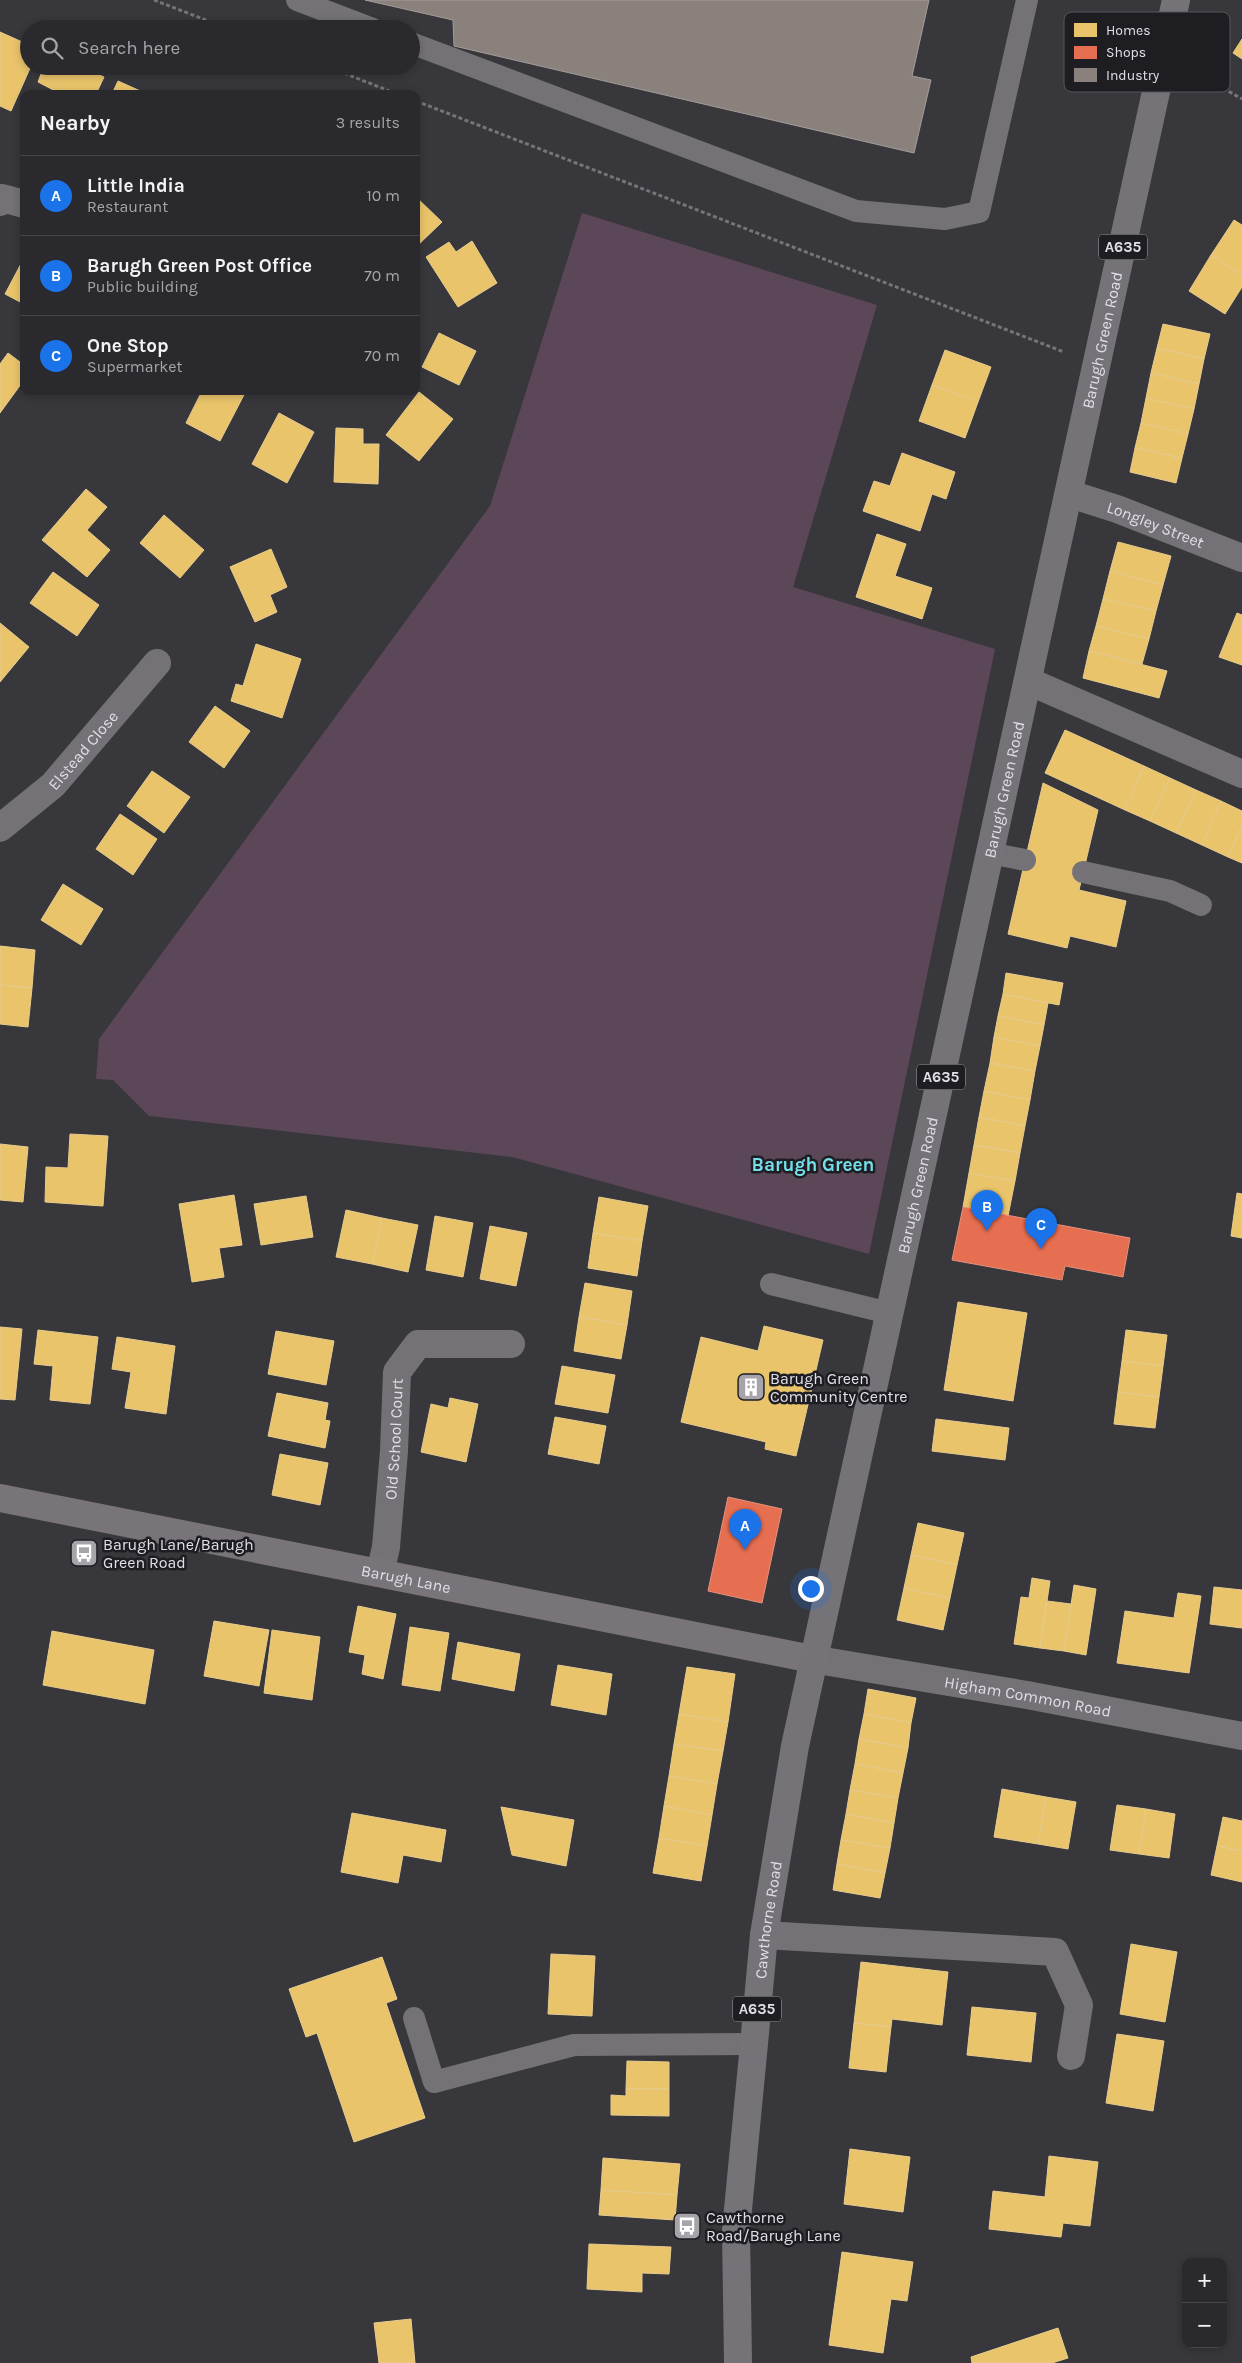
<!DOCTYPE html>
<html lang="en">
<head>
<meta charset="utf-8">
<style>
	body { margin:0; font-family:Karla,sans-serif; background:#323135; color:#f1f3f6 }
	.controls { position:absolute; right:15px; bottom:15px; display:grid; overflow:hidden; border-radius:10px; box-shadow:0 2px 8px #0003 }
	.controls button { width:45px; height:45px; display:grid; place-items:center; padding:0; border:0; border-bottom:1px solid #464549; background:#2a292d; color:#f1f3f6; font:25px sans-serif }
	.you { position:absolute; left:810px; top:1588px; width:18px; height:18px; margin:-12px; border:4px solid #fff; border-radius:50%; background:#1a73e8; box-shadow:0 0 0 8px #1a73e833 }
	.badge { display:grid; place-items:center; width:32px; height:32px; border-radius:50%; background:#1a73e8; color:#fff; font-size:16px; font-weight:700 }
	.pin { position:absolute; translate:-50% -41px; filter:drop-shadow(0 1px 2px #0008) }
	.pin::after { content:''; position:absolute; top:26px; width:18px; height:15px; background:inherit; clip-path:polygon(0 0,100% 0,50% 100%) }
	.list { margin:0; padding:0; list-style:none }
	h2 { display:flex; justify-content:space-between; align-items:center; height:65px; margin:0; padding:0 20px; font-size:21px }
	h2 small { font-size:16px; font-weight:400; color:#a5a6aa }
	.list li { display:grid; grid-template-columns:32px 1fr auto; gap:15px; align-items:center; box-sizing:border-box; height:80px; padding:0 20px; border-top:1px solid #464549 }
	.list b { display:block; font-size:19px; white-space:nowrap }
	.list p { margin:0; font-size:16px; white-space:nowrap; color:#a5a6aa }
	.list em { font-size:16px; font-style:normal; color:#a5a6aa }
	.icon { flex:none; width:28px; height:28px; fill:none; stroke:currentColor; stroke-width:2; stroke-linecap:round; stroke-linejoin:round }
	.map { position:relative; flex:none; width:1242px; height:2363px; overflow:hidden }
	.search { position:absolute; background:#2a292d; box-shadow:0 2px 8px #0003; left:20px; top:20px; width:400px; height:55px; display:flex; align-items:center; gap:12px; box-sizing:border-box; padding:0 18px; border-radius:28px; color:#a5a6aa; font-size:19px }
	.panel { position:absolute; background:#2a292d; box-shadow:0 2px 8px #0003; left:20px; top:90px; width:400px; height:305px; border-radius:10px }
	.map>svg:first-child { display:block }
	.green { fill:#5c4759 }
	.homes { fill:#e9c46a; stroke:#e7cc8f }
	.shops { fill:#e76f51; stroke:#e5917e }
	.industry { fill:#8a817c; stroke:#a49d9c }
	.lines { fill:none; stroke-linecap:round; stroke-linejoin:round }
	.path { stroke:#767478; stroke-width:3; stroke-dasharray:4 2.5; stroke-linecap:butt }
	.service { stroke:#747276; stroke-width:22 }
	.minor { stroke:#747276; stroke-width:28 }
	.tertiary { stroke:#747276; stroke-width:28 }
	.secondary { stroke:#787479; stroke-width:28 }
	.primary { stroke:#757278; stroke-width:28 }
	.labels { text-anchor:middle; stroke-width:5; stroke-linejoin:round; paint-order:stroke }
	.shield { fill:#1e1d21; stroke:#a6a5ab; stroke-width:1 }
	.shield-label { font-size:15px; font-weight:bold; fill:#e1dfe6 }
	.street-label { font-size:16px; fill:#e1dfe6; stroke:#1e1d21 }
	.poi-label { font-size:16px; fill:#e1dfe6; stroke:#1e1d21; text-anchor:start }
	.quarter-label { font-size:19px; font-weight:bold; fill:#74deeb; stroke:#1e1d21 }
	.key { fill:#1e1d21; stroke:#58575c; stroke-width:1 }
	.key-label { font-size:14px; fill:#e1dfe6 }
</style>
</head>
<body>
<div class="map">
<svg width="1242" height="2363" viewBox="0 0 1242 2363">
	<rect width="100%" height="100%" fill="#38373c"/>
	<!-- green -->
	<polygon class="green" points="582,213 877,305 793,587 995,649 869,1254 512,1157 149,1116 113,1080 96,1079 99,1039 490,506"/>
	<!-- homes -->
	<g class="homes">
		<polygon points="0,32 29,45 29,66 31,66 11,111 0,106"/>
		<polygon points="1242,39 1242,59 1233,53"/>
		<polygon points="44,66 77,66 104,77 96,94 61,94 38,82"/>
		<polygon points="118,81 147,94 112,94"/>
		<polygon points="416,197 442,222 416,247"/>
		<polygon points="1234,220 1242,225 1242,275 1211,255"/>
		<polygon points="472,241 497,283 458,307 426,257 449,242 456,252"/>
		<polygon points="1211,255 1242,275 1242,287 1225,314 1189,291"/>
		<polygon points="23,260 24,261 24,304 5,294"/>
		<polygon points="1163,324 1210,334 1204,359 1157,348"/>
		<polygon points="439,333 476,351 459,385 422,367"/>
		<polygon points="1157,348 1204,359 1199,384 1151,373"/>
		<polygon points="945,350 991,367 978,402 932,385"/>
		<polygon points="8,353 24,365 24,380 0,413 0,364"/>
		<polygon points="1151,373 1199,384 1194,409 1146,398"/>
		<polygon points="932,385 978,402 965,438 919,421"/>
		<polygon points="202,391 246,391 220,441 186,423"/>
		<polygon points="419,392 453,419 419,461 386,435"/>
		<polygon points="1146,398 1194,409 1188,434 1141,423"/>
		<polygon points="279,413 314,432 287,483 252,464"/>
		<polygon points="1141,423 1188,434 1182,458 1135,448"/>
		<polygon points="336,428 363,429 363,444 379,444 378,484 334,482"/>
		<polygon points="1135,448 1182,458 1176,483 1130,472"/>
		<polygon points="902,453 955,472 946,499 932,494 920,531 863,511 874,481 890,486"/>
		<polygon points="86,489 107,507 87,530 110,550 87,577 42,540"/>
		<polygon points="164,515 204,550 180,578 140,543"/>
		<polygon points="877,534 906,544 895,576 932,588 922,619 856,597"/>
		<polygon points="1118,542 1171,556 1163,585 1110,571"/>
		<polygon points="271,549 287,587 270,595 277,612 255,622 230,567"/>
		<polygon points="1110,571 1163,585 1156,611 1103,599"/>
		<polygon points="53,572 99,605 77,636 30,603"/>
		<polygon points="1103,599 1156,611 1149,639 1096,626"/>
		<polygon points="1237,613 1242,615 1242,665 1219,657"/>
		<polygon points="0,623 29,647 0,682"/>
		<polygon points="1096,626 1149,639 1142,664 1089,651"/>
		<polygon points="256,644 301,659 282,718 231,701 236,684 243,686"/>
		<polygon points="1089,651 1167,671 1159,698 1083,678"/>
		<polygon points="215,706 250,731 224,768 189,742"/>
		<polygon points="1065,730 1144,766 1125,810 1045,773"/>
		<polygon points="1144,766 1170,778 1150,821 1125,810"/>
		<polygon points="152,771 190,797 164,833 127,806"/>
		<polygon points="1170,778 1196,790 1176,833 1150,821"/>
		<polygon points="1043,783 1098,810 1079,890 1126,901 1116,947 1070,936 1067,948 1008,934"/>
		<polygon points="1196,790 1221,801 1202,845 1176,833"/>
		<polygon points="1221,801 1242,811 1242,825 1228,857 1202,845"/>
		<polygon points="120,814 157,839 133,875 96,849"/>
		<polygon points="1242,825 1242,863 1228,857"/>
		<polygon points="63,884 103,909 81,945 41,920"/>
		<polygon points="0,946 35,950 32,988 0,985"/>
		<polygon points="1006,973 1063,983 1059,1005 1003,994"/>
		<polygon points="0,985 32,988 28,1027 0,1024"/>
		<polygon points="1003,994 1048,1003 1044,1025 998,1016"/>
		<polygon points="998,1016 1044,1025 1040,1046 994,1037"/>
		<polygon points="994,1037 1040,1046 1035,1071 990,1063"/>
		<polygon points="990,1063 1035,1071 1030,1100 984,1091"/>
		<polygon points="984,1091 1030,1100 1025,1126 979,1117"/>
		<polygon points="979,1117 1025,1126 1020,1153 974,1145"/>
		<polygon points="70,1134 108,1136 103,1206 45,1202 46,1167 68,1168"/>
		<polygon points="0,1144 28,1147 23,1202 0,1200"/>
		<polygon points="974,1145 1020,1153 1015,1181 969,1173"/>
		<polygon points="969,1173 1015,1181 1008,1216 963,1207"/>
		<polygon points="1237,1193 1242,1194 1242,1238 1231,1236"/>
		<polygon points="234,1195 242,1245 219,1248 224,1277 192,1282 179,1204"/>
		<polygon points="306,1196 313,1237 261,1245 254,1204"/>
		<polygon points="599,1197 648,1206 642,1241 593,1233"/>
		<polygon points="346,1210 382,1218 372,1264 336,1257"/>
		<polygon points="435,1216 473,1223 463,1277 426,1270"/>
		<polygon points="382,1218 418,1225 408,1272 372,1264"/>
		<polygon points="490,1226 527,1233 516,1286 480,1279"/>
		<polygon points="593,1233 642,1241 637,1276 588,1268"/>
		<polygon points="585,1283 632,1291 627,1325 579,1317"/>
		<polygon points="958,1302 1027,1313 1013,1401 944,1390"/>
		<polygon points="579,1317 627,1325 621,1359 574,1351"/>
		<polygon points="764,1326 823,1340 796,1456 765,1449 766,1442 681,1422 701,1337 758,1351"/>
		<polygon points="0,1327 22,1329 15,1400 0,1399"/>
		<polygon points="38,1330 98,1337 90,1404 50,1400 53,1366 34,1364"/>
		<polygon points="1126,1330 1167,1335 1163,1366 1122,1361"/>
		<polygon points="276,1331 334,1341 326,1385 268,1374"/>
		<polygon points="117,1337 175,1346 166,1414 125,1408 131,1372 112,1369"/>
		<polygon points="1122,1361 1163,1366 1159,1397 1118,1392"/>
		<polygon points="562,1366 615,1375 608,1413 555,1404"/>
		<polygon points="1118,1392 1159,1397 1155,1428 1114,1424"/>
		<polygon points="277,1393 328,1403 325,1420 330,1421 325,1448 268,1436"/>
		<polygon points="450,1398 478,1404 466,1462 421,1452 431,1404 448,1408"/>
		<polygon points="555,1417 606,1426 599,1464 548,1454"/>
		<polygon points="936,1419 1009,1428 1005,1460 932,1451"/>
		<polygon points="280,1454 328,1463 320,1505 272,1495"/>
		<polygon points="918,1523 964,1533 957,1565 911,1555"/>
		<polygon points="911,1555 957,1565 950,1598 904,1588"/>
		<polygon points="1032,1578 1050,1581 1040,1648 1014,1644 1021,1597 1029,1598"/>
		<polygon points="1074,1585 1096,1589 1086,1655 1064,1651"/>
		<polygon points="1214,1587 1242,1590 1242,1628 1210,1624"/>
		<polygon points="904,1588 950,1598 943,1630 897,1620"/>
		<polygon points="1178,1593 1201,1596 1189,1673 1117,1663 1125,1611 1174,1618"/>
		<polygon points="1047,1601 1071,1604 1064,1651 1040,1648"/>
		<polygon points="358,1606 396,1614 383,1679 362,1674 365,1655 349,1652"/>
		<polygon points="214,1621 269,1630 259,1686 204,1676"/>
		<polygon points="410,1627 449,1633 440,1691 402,1685"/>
		<polygon points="272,1630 320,1637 312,1700 264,1693"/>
		<polygon points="52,1631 154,1650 145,1704 43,1685"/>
		<polygon points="458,1642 520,1654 514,1691 452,1679"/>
		<polygon points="558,1665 612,1674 606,1715 551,1705"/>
		<polygon points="687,1667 735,1674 728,1722 679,1714"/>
		<polygon points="868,1689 916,1698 911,1723 864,1714"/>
		<polygon points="679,1714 728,1722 723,1751 674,1744"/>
		<polygon points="864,1714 911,1723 908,1748 859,1739"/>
		<polygon points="859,1739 908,1748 903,1773 855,1764"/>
		<polygon points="674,1744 723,1751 717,1784 669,1776"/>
		<polygon points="855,1764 903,1773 898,1798 850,1790"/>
		<polygon points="669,1776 717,1784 712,1815 664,1806"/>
		<polygon points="1002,1789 1046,1797 1038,1844 994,1837"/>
		<polygon points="850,1790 898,1798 894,1823 846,1814"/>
		<polygon points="1046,1797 1076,1802 1068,1849 1038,1844"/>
		<polygon points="1117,1805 1146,1809 1139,1854 1110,1850"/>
		<polygon points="664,1806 712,1815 707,1846 659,1838"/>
		<polygon points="501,1807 574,1820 566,1866 512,1855"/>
		<polygon points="1146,1809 1175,1814 1169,1858 1139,1854"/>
		<polygon points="352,1813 446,1830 441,1862 403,1855 398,1883 341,1872"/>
		<polygon points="846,1814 894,1823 890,1848 841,1840"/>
		<polygon points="1223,1817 1242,1821 1242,1851 1217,1846"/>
		<polygon points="659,1838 707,1846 701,1881 653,1873"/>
		<polygon points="841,1840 890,1848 885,1873 837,1864"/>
		<polygon points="1217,1846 1242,1851 1242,1882 1211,1875"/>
		<polygon points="837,1864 885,1873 880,1898 833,1890"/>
		<polygon points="1131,1944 1177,1952 1165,2022 1120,2014"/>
		<polygon points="551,1954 595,1956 592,2016 548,2014"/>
		<polygon points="382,1957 397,1999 386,2003 425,2118 354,2142 317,2033 306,2037 289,1989"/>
		<polygon points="861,1962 948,1972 942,2025 892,2019 891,2027 854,2023"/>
		<polygon points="972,2007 1036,2013 1031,2062 967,2055"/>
		<polygon points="854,2023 891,2027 886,2072 849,2068"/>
		<polygon points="1117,2034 1164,2041 1153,2111 1106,2103"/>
		<polygon points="627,2061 669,2062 669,2089 626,2089"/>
		<polygon points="626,2089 669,2089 669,2116 611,2115 611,2095 626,2096"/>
		<polygon points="850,2149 910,2157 903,2212 844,2204"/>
		<polygon points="1049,2156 1098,2162 1090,2226 1063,2223 1061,2237 989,2229 993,2191 1045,2197"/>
		<polygon points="603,2158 680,2164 677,2195 601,2190"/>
		<polygon points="601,2190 677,2195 675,2220 599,2215"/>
		<polygon points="589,2244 671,2247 669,2274 642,2273 642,2292 587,2289"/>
		<polygon points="842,2252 913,2262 907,2301 891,2299 883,2353 829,2345"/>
		<polygon points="411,2319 415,2363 379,2363 374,2323"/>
		<polygon points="1058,2328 1068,2358 1052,2363 972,2363 971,2357"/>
	</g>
	<!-- shops -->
	<g class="shops">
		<polygon points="963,1207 1130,1238 1123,1277 1065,1266 1062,1280 952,1260"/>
		<polygon points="728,1497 782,1509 762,1603 708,1591"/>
	</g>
	<!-- industry -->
	<polygon class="industry" points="365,0 929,0 912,76 931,80 914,153 454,46 453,20"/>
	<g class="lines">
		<!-- path -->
		<g class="path">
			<polyline points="154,0 229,29"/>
			<polyline points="326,66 397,94"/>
			<polyline points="1195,72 1242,99"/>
			<polyline points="416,101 1064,352"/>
		</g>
		<!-- service -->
		<g class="service">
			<polyline points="297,0 373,29"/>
			<polyline points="411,43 856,211 945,219 979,212 1027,0"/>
			<polyline points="990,853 1025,860"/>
			<polyline points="1083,872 1170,891 1201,905"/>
			<polyline points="771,1284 889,1313"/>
			<polyline points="414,2018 434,2082 574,2045 754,2044"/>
		</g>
		<!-- minor -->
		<g class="minor">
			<polyline points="0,202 2,198 24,204"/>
			<path id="s1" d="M 1070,494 L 1117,509 L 1242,558"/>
			<polyline points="1028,681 1242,774"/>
			<path id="s2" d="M 0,828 L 53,785 L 157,663"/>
			<path id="s3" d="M 380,1573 L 386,1547 L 394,1451 L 397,1372 L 418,1344 L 511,1344"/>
			<polyline points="764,1935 1055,1952 1079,2005 1071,2056"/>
		</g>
		<!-- tertiary -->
		<path class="tertiary" id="s4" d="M 812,1659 L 1027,1695 L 1242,1736"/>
		<!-- secondary -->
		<path class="secondary" id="s5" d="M 0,1498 L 812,1659"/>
		<!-- primary -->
		<path class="primary" id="s6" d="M 738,2363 L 736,2230 L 754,2044 L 764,1935 L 795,1746 L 1176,0"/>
	</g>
	<!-- icons -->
	<defs>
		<g id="building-square" transform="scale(1.4375)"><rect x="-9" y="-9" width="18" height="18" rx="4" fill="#a6a4aa" stroke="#1e1d21"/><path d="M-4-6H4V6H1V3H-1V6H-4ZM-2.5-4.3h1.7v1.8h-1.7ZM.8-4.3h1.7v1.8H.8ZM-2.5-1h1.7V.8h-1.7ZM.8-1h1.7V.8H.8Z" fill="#fff"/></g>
		<g id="bus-square" transform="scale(1.4375)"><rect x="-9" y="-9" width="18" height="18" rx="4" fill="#a6a4aa" stroke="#1e1d21"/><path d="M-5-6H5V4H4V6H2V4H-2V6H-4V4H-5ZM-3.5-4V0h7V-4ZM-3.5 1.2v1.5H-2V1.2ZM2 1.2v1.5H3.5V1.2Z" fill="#fff"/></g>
	</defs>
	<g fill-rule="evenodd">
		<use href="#building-square" x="751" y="1387"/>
		<use href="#bus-square" x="84" y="1553"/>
		<use href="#bus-square" x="687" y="2226"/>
	</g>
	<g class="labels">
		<!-- shield labels -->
		<g class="shield">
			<rect x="1099" y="234.5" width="48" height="25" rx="4"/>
			<rect x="917" y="1064.5" width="48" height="25" rx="4"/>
			<rect x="733" y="1996.5" width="48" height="25" rx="4"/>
		</g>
		<g class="shield-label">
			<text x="1123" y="252">A635</text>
			<text x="941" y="1082">A635</text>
			<text x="757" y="2014">A635</text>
		</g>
		<!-- street labels -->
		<g class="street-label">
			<text dy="6" stroke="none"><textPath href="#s6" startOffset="2060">Barugh Green Road</textPath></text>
			<text dy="6" stroke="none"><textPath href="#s1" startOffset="91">Longley Street</textPath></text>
			<text dy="6" stroke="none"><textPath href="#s2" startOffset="114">Elstead Close</textPath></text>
			<text dy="6" stroke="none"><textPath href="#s6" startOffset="1600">Barugh Green Road</textPath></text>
			<text dy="6" stroke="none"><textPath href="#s6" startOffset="1195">Barugh Green Road</textPath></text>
			<text dy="6" stroke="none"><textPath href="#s3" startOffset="135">Old School Court</textPath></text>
			<text dy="6" stroke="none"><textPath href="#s5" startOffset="414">Barugh Lane</textPath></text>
			<text dy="6" stroke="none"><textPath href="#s4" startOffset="219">Higham Common Road</textPath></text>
			<text dy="6" stroke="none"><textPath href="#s6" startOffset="445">Cawthorne Road</textPath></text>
		</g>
		<!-- poi labels -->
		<g class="poi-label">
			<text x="770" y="1384">Barugh Green<tspan x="770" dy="18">Community Centre</tspan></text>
			<text x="103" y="1550">Barugh Lane/Barugh<tspan x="103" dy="18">Green Road</tspan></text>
			<text x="706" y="2223">Cawthorne<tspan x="706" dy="18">Road/Barugh Lane</tspan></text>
		</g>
		<!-- quarter labels -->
		<g class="quarter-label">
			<text x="813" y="1171">Barugh Green</text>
		</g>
	</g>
	<!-- legend -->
	<rect x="1064" y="12" width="166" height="80" rx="8" class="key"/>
	<rect x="1074" y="23" width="23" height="14" fill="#e9c46a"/>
	<rect x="1074" y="46" width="23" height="13" fill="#e76f51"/>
	<rect x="1074" y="68" width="23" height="14" fill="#8a817c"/>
	<g class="key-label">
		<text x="1106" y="35">Homes</text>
		<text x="1106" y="57">Shops</text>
		<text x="1106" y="80">Industry</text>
	</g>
</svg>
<div class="controls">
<button>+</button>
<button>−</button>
</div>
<div class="you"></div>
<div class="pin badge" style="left:745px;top:1550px">A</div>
<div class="pin badge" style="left:987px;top:1231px">B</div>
<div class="pin badge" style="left:1041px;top:1249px">C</div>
<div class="search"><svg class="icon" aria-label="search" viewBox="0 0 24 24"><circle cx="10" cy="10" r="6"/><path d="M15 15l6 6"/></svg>Search here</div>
<section class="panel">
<h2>Nearby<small>3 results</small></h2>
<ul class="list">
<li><span class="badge">A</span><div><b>Little India</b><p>Restaurant</p></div><em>10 m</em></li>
<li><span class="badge">B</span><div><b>Barugh Green Post Office</b><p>Public building</p></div><em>70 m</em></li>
<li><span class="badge">C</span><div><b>One Stop</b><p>Supermarket</p></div><em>70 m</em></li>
</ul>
</section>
</div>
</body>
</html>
